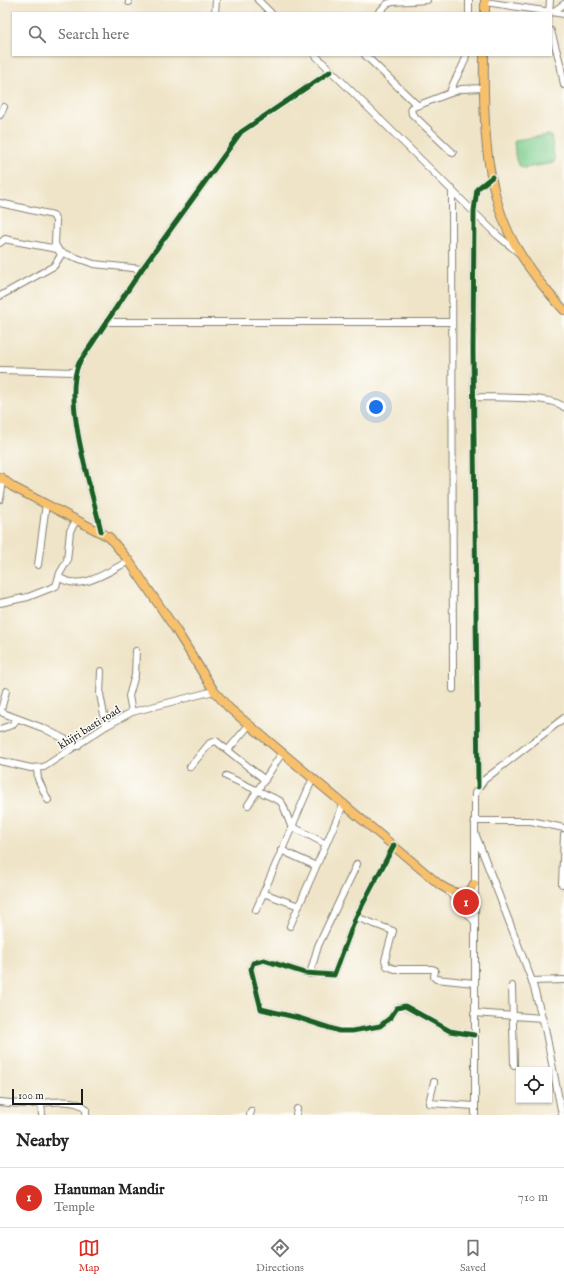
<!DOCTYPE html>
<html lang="en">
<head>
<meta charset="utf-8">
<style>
	body { margin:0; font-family:"IM FELL English",serif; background:#f6f6f6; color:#222 }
	.controls { position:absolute; right:12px; bottom:12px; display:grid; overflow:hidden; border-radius:0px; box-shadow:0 1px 3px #0004 }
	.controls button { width:36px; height:36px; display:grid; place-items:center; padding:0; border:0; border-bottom:1px solid #e0e0e0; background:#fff; color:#222; font:20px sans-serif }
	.scale { position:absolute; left:12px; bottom:10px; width:71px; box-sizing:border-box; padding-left:4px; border:2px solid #1c1c1c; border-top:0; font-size:11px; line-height:14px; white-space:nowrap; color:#1c1c1c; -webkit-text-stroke:3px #fdfcf7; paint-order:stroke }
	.you { position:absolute; left:376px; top:407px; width:14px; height:14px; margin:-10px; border:3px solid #fff; border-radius:50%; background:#1a73e8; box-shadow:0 0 0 6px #1a73e833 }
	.badge { display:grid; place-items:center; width:26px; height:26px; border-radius:50%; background:#d93025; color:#fff; font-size:13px; font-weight:700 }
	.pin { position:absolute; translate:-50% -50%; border:2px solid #fff; box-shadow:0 1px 4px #0006 }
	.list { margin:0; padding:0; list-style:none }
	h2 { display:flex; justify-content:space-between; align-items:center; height:52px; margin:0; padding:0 16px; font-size:17px }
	h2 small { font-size:13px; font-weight:400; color:#767676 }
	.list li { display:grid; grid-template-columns:26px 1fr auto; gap:12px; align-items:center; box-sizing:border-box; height:60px; padding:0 16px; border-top:1px solid #e0e0e0 }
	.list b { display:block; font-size:15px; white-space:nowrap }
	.list p { margin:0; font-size:13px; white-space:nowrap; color:#767676 }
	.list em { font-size:13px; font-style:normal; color:#767676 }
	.icon { flex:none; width:22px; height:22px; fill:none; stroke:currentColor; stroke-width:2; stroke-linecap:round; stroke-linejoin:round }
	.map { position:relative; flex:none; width:564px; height:1115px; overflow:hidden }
	.search { position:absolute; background:#fff; box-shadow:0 1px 3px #0004; left:12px; right:12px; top:12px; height:44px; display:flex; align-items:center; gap:10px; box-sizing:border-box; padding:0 14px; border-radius:0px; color:#767676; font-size:15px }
	.sheet { height:112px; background:#fff }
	nav { display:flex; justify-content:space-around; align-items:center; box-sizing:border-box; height:56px; border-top:1px solid #e0e0e0; background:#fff; font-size:11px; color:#767676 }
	nav a { display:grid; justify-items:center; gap:2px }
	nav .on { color:#d93025 }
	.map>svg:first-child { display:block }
	.green { fill:#7ccc8c; stroke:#4c7454 }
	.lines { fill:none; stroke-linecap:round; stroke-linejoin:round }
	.minor-casing { stroke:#868072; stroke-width:8 }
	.major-casing { stroke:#868072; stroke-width:10 }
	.minor { stroke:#fff; stroke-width:6 }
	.major { stroke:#f7c06c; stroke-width:8 }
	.cycleway-casing { stroke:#fdfcf7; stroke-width:8 }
	.cycleway { stroke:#1b5e20; stroke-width:5 }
	.labels { text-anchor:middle; stroke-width:3; stroke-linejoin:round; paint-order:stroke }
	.street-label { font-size:11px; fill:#1c1c1c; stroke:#fdfcf7 }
</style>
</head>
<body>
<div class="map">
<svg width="564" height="1115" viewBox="0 0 564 1115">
	<rect width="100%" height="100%" fill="#fdfcf7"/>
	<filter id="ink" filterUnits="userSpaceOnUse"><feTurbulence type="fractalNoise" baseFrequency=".025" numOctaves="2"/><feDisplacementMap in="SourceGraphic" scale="8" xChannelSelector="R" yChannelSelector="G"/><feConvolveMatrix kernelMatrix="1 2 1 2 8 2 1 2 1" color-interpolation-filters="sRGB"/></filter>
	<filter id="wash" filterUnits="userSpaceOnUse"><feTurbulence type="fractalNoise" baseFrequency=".012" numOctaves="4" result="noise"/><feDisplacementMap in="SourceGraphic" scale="16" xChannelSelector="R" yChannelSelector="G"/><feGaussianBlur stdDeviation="0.9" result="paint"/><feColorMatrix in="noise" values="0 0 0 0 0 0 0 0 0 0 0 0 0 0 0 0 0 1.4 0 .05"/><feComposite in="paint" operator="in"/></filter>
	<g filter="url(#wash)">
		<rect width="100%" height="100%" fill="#efe4c7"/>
		<!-- green -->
		<path class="green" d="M 548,135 L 551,136 L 555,160 L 553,163 L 524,168 C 513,165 516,152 514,143 L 516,140 Z"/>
	</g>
	<g filter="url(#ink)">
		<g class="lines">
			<!-- minor casing -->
			<g class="minor-casing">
				<g id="minor">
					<polyline points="258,0 271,13"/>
					<polyline points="129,2 129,0"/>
					<polyline points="485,2 564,14"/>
					<polyline points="553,12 564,4"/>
					<polyline points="215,13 216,0"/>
					<polyline points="378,13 387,4 392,2 427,0"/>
					<polyline points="469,13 469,0"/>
					<polyline points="549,13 550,0"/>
					<polyline points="551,31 560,63 564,85"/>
					<polyline points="315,55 497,235 519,253"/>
					<polyline points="365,55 417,105"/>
					<path d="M 450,93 C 453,79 465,67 466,55"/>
					<polyline points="0,115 4,107"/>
					<polyline points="453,153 412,114 411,108 461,89 483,88"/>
					<polyline points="452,189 453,689"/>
					<polyline points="0,203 53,215 56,221 55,244 61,255 54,266 0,296"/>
					<polyline points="0,243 5,239 9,240 57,249"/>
					<polyline points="60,252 94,264 142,269"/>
					<polyline points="108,322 451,322"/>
					<polyline points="0,370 75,372"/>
					<path d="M 474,397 C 493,398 551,395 564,407"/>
					<polyline points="0,499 3,481"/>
					<path d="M 101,531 C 92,490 62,401 79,363 L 142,269 L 241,132 L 331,71"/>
					<polyline points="38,565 46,504"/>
					<path d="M 59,577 C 80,593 109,571 129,561"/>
					<polyline points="0,603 28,597 56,586 60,573 67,561 70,531 77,519"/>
					<polyline points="101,671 100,694 106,726"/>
					<polyline points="6,691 1,710 3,713 43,728 78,746"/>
					<polyline points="132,712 129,696 135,675 136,651"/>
					<polyline points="0,729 12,725 17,719"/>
					<polyline points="228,750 249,725"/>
					<polyline points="0,761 31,768 44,767 106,726 132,712 214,691"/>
					<polyline points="190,767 210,743 216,741 265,780"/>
					<polyline points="37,769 38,779 48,800"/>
					<polyline points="226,776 280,801 283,805 291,826 326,844"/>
					<polyline points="478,787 473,350 474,211 477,189 492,177"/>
					<polyline points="248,805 282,753"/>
					<polyline points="474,821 531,821 564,828"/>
					<polyline points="475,833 532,981 545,1028 562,1115"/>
					<polyline points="394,845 356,917 334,975 305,973 264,960 253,963 251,969 261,1009 299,1018 339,1031 352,1031 380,1026 390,1018 397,1008 405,1006 450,1031 474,1035"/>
					<polyline points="281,850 316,866"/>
					<polyline points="562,884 564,835"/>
					<polyline points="448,891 474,921"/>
					<polyline points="263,893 299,906"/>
					<polyline points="256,910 313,778"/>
					<polyline points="356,917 393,931 385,960 387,966 395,969 432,969 435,970 434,977 436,979 474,983"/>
					<polyline points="290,926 344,803"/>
					<polyline points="310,974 318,946 357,864"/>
					<polyline points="532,981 564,980"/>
					<polyline points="512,986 514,1065"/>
					<polyline points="474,1013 542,1018"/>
					<polyline points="434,1082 429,1103 475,1106"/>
					<path d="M 0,1102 C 9,1103 19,1104 28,1104 C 43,1104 76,1096 86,1109 L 86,1115"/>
					<polyline points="41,1103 42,1115"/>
					<polyline points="250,1115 251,1111"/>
					<polyline points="296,1115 297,1109"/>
					<polyline points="475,1115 475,793 484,780 564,718"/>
				</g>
			</g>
			<!-- major casing -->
			<g class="major-casing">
				<g id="major">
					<polyline points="485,13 485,0"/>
					<path d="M 484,55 C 483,121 484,198 521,255 C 533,275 548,293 564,310"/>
					<path d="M 0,477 L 13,487 L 109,537 L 129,561 L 176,630 L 214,691 L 229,708 L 440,885 C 451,892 467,900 474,884"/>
				</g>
			</g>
			<!-- minor -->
			<use href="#minor" class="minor"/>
			<!-- major -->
			<use href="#major" class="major"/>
			<!-- cycleway casing -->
			<g class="cycleway-casing">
				<g id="cycleway">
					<path d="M 101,531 C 92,490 62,401 79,363 L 142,269 L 241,132 L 331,71"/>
					<polyline points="478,787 473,350 474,211 477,189 492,177"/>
					<polyline points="394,845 356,917 334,975 305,973 264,960 253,963 251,969 261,1009 299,1018 339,1031 352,1031 380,1026 390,1018 397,1008 405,1006 450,1031 474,1035"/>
				</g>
			</g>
			<!-- cycleway -->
			<use href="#cycleway" class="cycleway"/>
		</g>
	</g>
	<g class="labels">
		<!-- street labels -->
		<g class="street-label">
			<text transform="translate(89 727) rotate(-32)" y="4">khijri basti road</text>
		</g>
	</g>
</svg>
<div class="controls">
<button><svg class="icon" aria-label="locate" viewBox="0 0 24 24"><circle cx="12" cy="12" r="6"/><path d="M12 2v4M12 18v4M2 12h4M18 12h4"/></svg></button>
</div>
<div class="scale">100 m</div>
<div class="you"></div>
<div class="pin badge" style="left:466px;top:902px">1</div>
<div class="search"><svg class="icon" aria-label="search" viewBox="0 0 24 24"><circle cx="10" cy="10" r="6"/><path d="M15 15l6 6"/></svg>Search here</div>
</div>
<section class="sheet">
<h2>Nearby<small></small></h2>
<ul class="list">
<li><span class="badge">1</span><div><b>Hanuman Mandir</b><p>Temple</p></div><em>710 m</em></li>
</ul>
</section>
<nav>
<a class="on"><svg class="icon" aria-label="map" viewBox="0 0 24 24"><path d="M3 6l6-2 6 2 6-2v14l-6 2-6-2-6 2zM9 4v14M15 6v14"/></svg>Map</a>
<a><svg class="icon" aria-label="directions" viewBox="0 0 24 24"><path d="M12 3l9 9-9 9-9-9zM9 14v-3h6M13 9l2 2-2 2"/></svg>Directions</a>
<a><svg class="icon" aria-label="saved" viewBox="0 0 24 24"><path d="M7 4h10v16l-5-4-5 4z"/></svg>Saved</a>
</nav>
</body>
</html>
